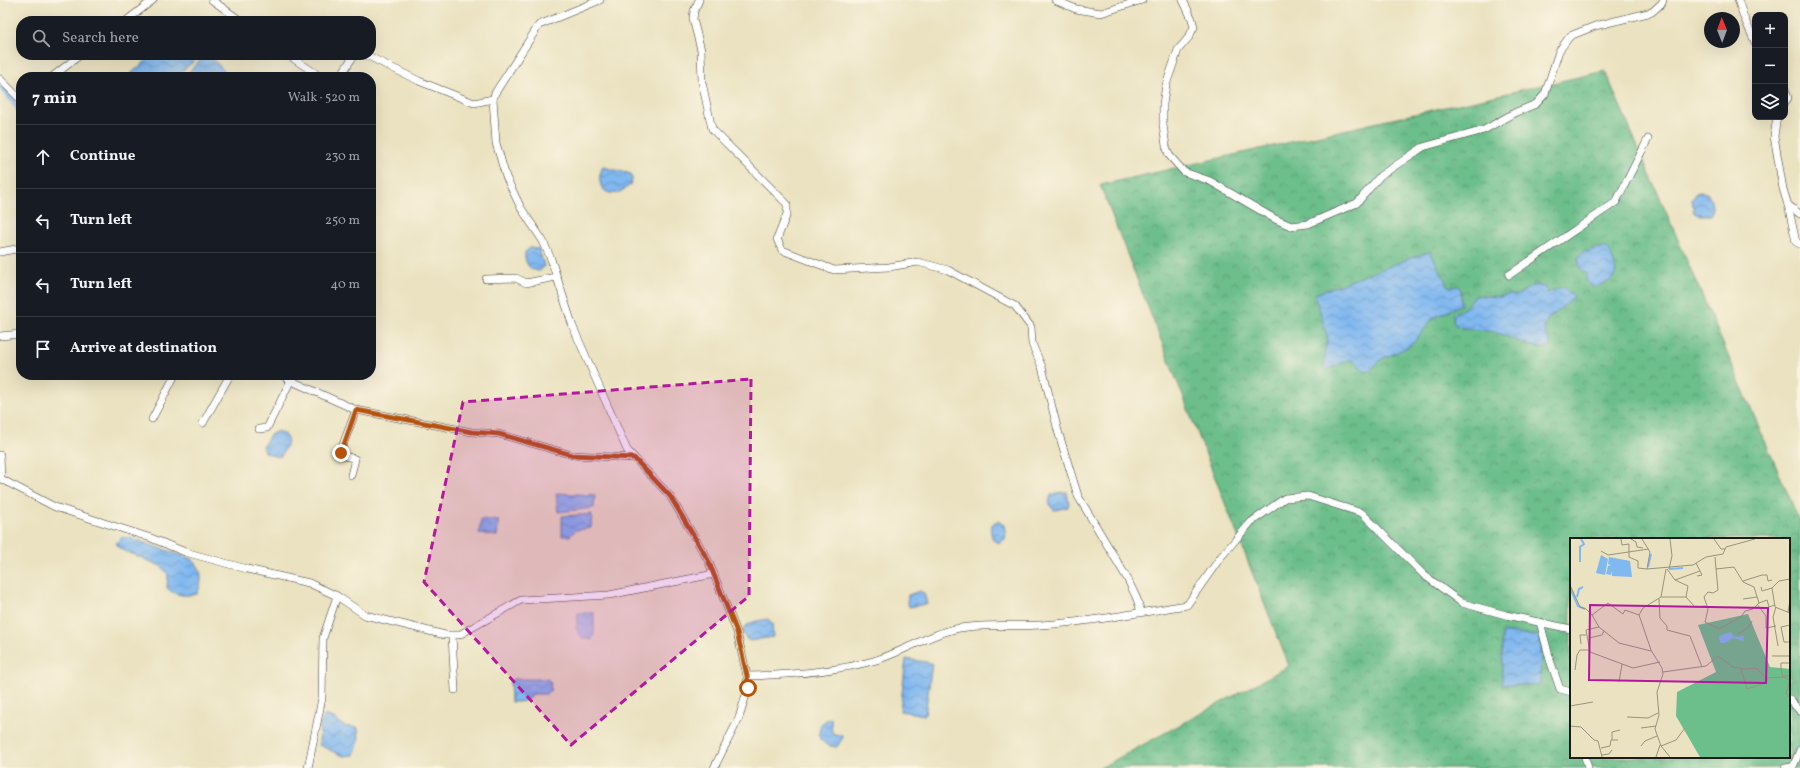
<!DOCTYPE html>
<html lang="en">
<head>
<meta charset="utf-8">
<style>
	body { margin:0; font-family:Vollkorn,serif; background:#242831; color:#f1f3f6 }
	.controls { position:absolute; right:12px; top:12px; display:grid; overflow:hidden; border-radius:8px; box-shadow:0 4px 16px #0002 }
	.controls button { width:36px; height:36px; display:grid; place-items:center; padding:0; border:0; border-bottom:1px solid #363941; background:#171b24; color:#f1f3f6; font:20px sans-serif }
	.compass { position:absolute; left:1704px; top:12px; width:36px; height:36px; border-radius:50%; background:#171b24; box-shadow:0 4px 16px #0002; rotate:359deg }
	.stop { position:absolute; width:12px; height:12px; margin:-9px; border:3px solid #b45309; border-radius:50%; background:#fff }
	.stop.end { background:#b45309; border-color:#fff; box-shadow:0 1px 4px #0008 }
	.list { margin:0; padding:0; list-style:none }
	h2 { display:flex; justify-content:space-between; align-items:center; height:52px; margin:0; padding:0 16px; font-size:17px }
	h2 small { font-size:13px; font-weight:400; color:#9ea1a6 }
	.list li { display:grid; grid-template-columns:26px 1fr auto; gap:12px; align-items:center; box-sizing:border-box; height:64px; padding:0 16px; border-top:1px solid #363941 }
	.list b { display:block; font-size:15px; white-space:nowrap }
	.list em { font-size:13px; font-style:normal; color:#9ea1a6 }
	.icon { flex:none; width:22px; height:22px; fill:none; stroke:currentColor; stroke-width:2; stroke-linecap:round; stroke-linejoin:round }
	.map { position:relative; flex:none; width:1800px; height:768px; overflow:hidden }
	.search { position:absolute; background:#171b24; box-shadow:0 4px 16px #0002; left:16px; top:16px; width:360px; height:44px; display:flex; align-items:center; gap:10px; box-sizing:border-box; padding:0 14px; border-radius:16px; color:#9ea1a6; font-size:15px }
	.panel { position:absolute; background:#171b24; box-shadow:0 4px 16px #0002; left:16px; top:72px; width:360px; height:308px; border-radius:16px }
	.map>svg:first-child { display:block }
	.forest { fill:url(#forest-crowns); stroke:#446d54; fill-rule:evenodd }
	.water { fill:url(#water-waves); stroke:#4e6a86 }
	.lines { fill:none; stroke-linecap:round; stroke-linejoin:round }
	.canal { stroke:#80b8f0; stroke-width:8 }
	.minor-casing { stroke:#3b3a35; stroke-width:8 }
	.minor { stroke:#fff; stroke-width:7 }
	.route { stroke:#b45309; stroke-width:5 }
	.marked { fill:#b5179e; fill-opacity:0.2; stroke:#b5179e; stroke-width:3; stroke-dasharray:8 5; stroke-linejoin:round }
	.inset-river { fill:none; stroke:#80b8f0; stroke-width:2 }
	.inset-road { fill:none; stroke:#98937e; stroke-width:1 }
	.view { fill:#b5179e; fill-opacity:0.15; stroke:#b5179e; stroke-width:2 }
	.inset-edge { fill:none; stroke:#1c1c1c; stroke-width:2 }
</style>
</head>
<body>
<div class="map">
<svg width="1800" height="768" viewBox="0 0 1800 768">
	<defs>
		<pattern id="forest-crowns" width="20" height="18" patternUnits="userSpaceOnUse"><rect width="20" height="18" fill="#6cbe8b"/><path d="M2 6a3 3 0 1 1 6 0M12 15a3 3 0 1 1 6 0" fill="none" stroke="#589a71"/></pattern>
		<pattern id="water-waves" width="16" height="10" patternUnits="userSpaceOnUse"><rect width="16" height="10" fill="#80b8f0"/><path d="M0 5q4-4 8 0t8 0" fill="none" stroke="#6895c2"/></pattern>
	</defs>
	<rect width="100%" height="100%" fill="#fcf5e5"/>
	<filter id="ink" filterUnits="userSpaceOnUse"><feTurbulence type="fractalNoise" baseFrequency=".025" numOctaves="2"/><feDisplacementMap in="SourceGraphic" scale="8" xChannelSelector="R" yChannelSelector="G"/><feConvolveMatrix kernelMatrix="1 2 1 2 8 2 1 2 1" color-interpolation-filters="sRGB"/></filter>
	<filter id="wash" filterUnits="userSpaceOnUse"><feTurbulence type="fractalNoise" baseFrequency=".012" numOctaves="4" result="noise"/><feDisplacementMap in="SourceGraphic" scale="16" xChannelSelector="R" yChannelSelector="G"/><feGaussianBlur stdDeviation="0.9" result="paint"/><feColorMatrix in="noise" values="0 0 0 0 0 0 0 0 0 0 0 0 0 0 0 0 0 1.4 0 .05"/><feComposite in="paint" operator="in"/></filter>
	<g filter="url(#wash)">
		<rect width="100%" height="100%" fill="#eae2c0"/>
		<!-- forest -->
		<path class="forest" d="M 1605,71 L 1800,522 L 1800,768 L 1100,768 L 1289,666 L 1100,185 ZM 1571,539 L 1789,539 L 1789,757 L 1571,757 Z"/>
		<!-- water -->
		<g class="water">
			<polygon points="153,55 201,55 175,77 127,77"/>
			<polygon points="206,55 209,55 228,75 226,77 183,77"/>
			<path d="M 603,167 L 631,174 L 632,179 L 631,185 C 627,187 621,192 617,193 C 600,196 596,178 603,167 Z"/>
			<path d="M 1700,192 L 1707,193 C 1711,198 1714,209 1711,215 L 1699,215 L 1694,213 L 1692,199 L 1696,193 Z"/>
			<path d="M 1605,247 C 1609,249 1610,253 1612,258 C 1621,277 1611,283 1593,287 L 1586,281 L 1586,274 L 1580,268 L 1578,257 L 1583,252 Z"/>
			<path d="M 530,248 L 539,249 L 544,266 L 540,271 C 529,271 524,262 525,252 Z"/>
			<path d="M 1430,251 L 1448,286 L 1450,287 L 1458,286 L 1461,290 L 1461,305 L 1433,318 L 1415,341 L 1408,347 L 1382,359 L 1370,371 L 1365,372 C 1346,348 1345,367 1324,370 L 1325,348 L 1328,340 L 1315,294 Z"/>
			<path d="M 1534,285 L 1545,287 L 1547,293 L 1563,287 L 1574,296 L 1571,300 L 1547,320 L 1544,328 L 1551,345 L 1550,348 C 1530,350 1513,337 1494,332 C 1481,329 1465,331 1454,324 L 1453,314 L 1465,308 L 1475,295 L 1500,297 L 1509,294 L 1515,296 Z"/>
			<polygon points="278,431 285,435 288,442 281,456 276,457 265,452 263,446 270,435"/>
			<path d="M 1063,492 L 1067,492 L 1069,503 L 1068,507 L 1055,510 C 1048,507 1048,500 1052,494 Z"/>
			<polygon points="556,493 595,495 594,508 558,512"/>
			<polygon points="592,514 591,528 576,530 570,536 562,536 562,516"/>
			<polygon points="481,519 499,521 497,536 479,534"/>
			<path d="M 998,521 L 1004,525 L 1006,533 L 1005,539 L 999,543 L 993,540 C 990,531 988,524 998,521 Z"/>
			<path d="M 122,537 L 130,538 L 192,559 C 203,569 203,581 197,594 C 185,596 176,596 167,588 L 168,574 L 161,566 L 120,549 L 116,543 Z"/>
			<polygon points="920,591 924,593 927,604 909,607 907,603 908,595"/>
			<polygon points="578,613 594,613 594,636 591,640 582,638 576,629"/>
			<path d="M 768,619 L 772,623 L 773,637 L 750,641 L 746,639 L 743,632 C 745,621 759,621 768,619 Z"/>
			<polygon points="1502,632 1541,636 1540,685 1502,685"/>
			<polygon points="906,659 932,663 925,715 900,711"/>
			<path d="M 513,679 L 547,679 L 551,682 L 550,691 L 546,694 L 533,694 C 527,702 521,702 511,702 L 510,681 Z"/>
			<polygon points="325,715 335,719 344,726 358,728 359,740 354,755 343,756 319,745 320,724"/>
			<path d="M 831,718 L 832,733 L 842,736 L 842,739 L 837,747 C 816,747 813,723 831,718 Z"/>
		</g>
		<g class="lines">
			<!-- canal -->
			<polyline class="canal" points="4,87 21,110"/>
		</g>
	</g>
	<g filter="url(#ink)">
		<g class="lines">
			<!-- minor casing -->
			<g class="minor-casing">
				<g id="minor">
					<polyline points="212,0 241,21"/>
					<polyline points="600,0 539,25 495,93 493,99 496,143 506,177 521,208 543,241 551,259 573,327 627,450 670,496 708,560 737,632 747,676 748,688 739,718 714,768"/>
					<polyline points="699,0 694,11 693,19 701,50 702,82 712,129 787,204 787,214 777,239 782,250 834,270 889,267 918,262 948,270 1015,306 1031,327 1032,344 1042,367 1058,431 1078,496 1127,578 1137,599 1141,612"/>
					<polyline points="1055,0 1076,9 1101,13 1142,0"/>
					<polyline points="1183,0 1192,19 1194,27 1189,37 1178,50 1166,85 1163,104 1163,125 1166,146 1169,155 1184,172 1210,181 1275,219 1291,226 1308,224 1357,203 1380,176 1423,147 1484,130 1514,113 1536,104 1545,94 1559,51 1570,36 1595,26 1652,12 1662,3 1663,0"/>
					<polyline points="1738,0 1745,20 1755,42"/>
					<polyline points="126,21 153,0"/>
					<polyline points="288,55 321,77"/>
					<polyline points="366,55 419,81 474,103 493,99"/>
					<polyline points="52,77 80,55"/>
					<polyline points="340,77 354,55"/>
					<polyline points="0,79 21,100"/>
					<polyline points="1785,89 1788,98 1785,102"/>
					<polyline points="1777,117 1774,136 1783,189 1788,205 1800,214"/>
					<polyline points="1788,205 1796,242 1800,244"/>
					<polyline points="0,252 21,248"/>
					<polyline points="1509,275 1616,202 1648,139"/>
					<polyline points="486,279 516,278 526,283 556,277"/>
					<polyline points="0,336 21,334"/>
					<polyline points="282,375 294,382 356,410 472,432 499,434 572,455 634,458"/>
					<polyline points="152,419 175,375"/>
					<polyline points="203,423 230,375"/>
					<polyline points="259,429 267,428 291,380"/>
					<polyline points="0,455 1,479 55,507 151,538 185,552 247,569 309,583 337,596 365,615 445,635 459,635 521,600 609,595 714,574"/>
					<polyline points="351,475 355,459 342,455 341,450 356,410"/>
					<polyline points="1540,622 1550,660 1560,689 1571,692"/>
					<polyline points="452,636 455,690"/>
					<path d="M 747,676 C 789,675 833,672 873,661 C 902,653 927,635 955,629 C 983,623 1012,627 1040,625 C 1090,622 1138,613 1187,605 L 1220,558 L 1251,522 L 1285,498 L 1308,496 L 1362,513 L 1424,575 L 1462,603 L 1506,615 L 1571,629"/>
					<polyline points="1789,699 1800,711"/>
					<polyline points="1585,757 1588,768"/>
					<polyline points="308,768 322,698 323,638 337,596"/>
					<polyline points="1785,768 1793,767 1800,750"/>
				</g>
			</g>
			<!-- minor -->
			<use href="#minor" class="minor"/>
		</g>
	</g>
	<g class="lines" filter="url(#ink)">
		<!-- route -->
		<polyline class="route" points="341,453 356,410 472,432 499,434 572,455 634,458 670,496 708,560 737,632 747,676 748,688"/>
	</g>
	<!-- marked area -->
	<path class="marked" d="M 751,379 L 749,596 L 571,745 L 424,582 L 463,402 Z"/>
	<!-- overview -->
	<g transform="translate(1570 538)">
		<rect width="220" height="220" fill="#eae2c0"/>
		<path d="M 178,76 L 200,129 L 220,131 L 220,219 L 130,219 L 106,178 L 107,154 L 146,134 L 128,87 Z" fill="#6cbe8b"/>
		<path d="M 31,17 L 38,21 L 35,37 L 26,35 ZM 39,19 L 60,23 L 62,39 L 42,38 L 42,33 L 41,37 L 36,36 L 38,28 L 41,27 L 38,26 ZM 161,94 L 164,99 L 174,98 L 173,103 L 163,100 L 155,105 L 150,105 L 149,98 Z" fill="#80b8f0"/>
		<path class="inset-river" d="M 10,24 L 10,9 L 14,6 L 11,1M 78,29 L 81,16M 99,31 L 113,30M 0,50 L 8,68 L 15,71M 7,59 L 9,51 L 13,49"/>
		<path class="inset-road" d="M 51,1 L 52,7 L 59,6 L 59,19 L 68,23 L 68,30 L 77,31 L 123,27 L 136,19 L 153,16 L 156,9 L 185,1M 61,1 L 66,4 L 67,9 L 73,10M 72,1 L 80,14 L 77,31M 144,1 L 151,11 L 155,11M 31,13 L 38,17 L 79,11M 145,19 L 146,31M 126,25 L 132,37 L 127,38M 96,31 L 91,59 L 73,70 L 69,77 L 81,112 L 92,130 L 93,136 L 87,154 L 89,177 L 85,191 L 91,208 L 100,219M 97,31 L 105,42 L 130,33M 99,31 L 102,18 L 100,1M 220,41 L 209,43 L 202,50 L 205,69 L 220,75M 105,42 L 118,48 L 116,59M 173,43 L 192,37 L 197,37 L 198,43 L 202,42M 0,47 L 10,69 L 16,71 L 22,77M 191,49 L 192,53 L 202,50M 91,59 L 116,59 L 125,69 L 136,68M 89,61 L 90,80 L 97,88 L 97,92 L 120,98 L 132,129M 173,61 L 187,59M 189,65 L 183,71 L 175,73 L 171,79 L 149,91 L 135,84 L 138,71 L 134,59 L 138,54 L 143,55 L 148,52 L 146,31 L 164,29 L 173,44 L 184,49 L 189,65 L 197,62 L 199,69 L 205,67M 187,66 L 196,78 L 196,90 L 206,88M 206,69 L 203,79 L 208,108M 218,74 L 220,62M 69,77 L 55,72 L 53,76 L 38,65 L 22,77 L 29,89 L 49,105 L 81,113M 220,87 L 211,89 L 214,104 L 220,104M 29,89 L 16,92 L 20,114 L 63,130 L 90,124M 168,96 L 179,89 L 182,83M 19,100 L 32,97 L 34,93M 11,106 L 10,97 L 16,97M 202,118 L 220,118M 220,125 L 211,125 L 211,131 L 213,139 L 220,137M 171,131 L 177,151 L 196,145 L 198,140M 5,132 L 7,117 L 10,112 L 20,112M 93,134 L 136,128 L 148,118 L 163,129 L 175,131 L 186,130 L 196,140 L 213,139 L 220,142M 220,142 L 216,155 L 220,161M 49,144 L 52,126M 0,168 L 23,164M 57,179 L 78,180 L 88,175M 0,188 L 11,189 L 24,202 L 28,203 L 32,219M 71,190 L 86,188M 42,202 L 42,194 L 50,192M 71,208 L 75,203 L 87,198M 91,208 L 106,202 L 115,190M 31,210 L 40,208 L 41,202 L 48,202M 32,217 L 39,216 L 42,212M 86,219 L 90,207"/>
		<path class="view" d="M 20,67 L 198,70 L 196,145 L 19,142 Z"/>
		<rect width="220" height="220" class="inset-edge"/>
	</g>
</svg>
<div class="controls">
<button>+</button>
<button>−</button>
<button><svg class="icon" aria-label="layers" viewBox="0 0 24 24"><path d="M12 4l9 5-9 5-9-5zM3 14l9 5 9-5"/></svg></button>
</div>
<svg class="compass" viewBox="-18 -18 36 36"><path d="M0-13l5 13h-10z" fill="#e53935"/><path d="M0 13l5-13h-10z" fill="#9ea1a6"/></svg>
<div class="stop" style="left:748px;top:688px"></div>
<div class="stop end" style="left:341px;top:453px"></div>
<div class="search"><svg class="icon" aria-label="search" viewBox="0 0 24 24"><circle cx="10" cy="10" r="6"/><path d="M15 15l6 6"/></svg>Search here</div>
<section class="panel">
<h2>7 min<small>Walk · 520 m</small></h2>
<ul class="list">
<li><svg class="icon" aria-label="ahead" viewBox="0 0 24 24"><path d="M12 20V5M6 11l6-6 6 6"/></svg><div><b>Continue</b></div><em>230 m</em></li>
<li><svg class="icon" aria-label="left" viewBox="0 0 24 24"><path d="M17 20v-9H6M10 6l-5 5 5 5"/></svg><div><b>Turn left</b></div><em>250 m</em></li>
<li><svg class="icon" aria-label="left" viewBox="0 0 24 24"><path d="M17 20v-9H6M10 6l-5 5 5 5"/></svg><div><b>Turn left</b></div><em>40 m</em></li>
<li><svg class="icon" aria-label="arrive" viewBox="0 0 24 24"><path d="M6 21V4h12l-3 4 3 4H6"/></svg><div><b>Arrive at destination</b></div></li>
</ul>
</section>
</div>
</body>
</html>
